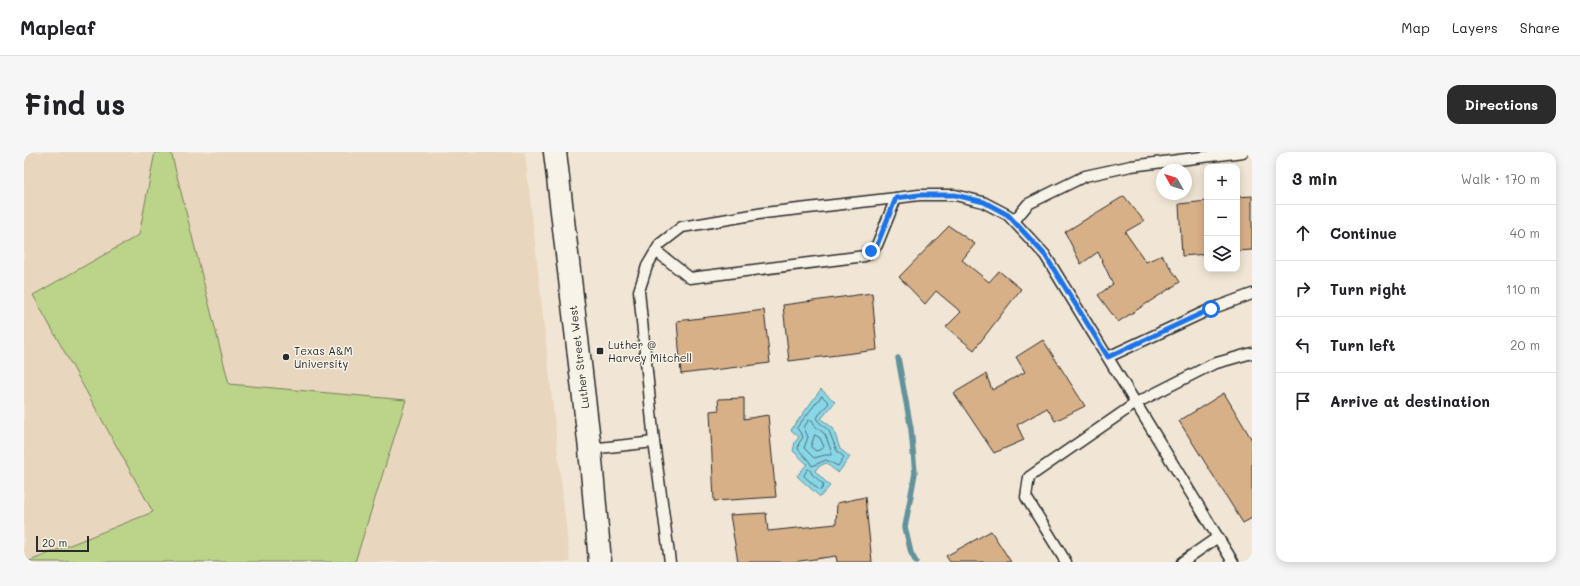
<!DOCTYPE html>
<html lang="en">
<head>
<meta charset="utf-8">
<style>
	body { margin:0; font-family:Mali,sans-serif; background:#f6f6f6; color:#202124 }
	.controls { position:absolute; right:12px; top:12px; display:grid; overflow:hidden; border-radius:8px; box-shadow:0 2px 10px #0003 }
	.controls button { width:36px; height:36px; display:grid; place-items:center; padding:0; border:0; border-bottom:1px solid #e0e0e0; background:#fff; color:#202124; font:20px sans-serif }
	.compass { position:absolute; left:1132px; top:12px; width:36px; height:36px; border-radius:50%; background:#fff; box-shadow:0 2px 10px #0003; rotate:309deg }
	.scale { position:absolute; left:12px; bottom:10px; width:53px; box-sizing:border-box; padding-left:4px; border:2px solid #2b2b2b; border-top:0; font-size:11px; line-height:14px; white-space:nowrap; color:#2b2b2b; -webkit-text-stroke:3px #f7f3e8; paint-order:stroke }
	.stop { position:absolute; width:12px; height:12px; margin:-9px; border:3px solid #1a73e8; border-radius:50%; background:#fff }
	.stop.end { background:#1a73e8; border-color:#fff; box-shadow:0 1px 4px #0008 }
	.list { margin:0; padding:0; list-style:none }
	h2 { display:flex; justify-content:space-between; align-items:center; height:52px; margin:0; padding:0 16px; font-size:17px }
	h2 small { font-size:13px; font-weight:400; color:#757577 }
	.list li { display:grid; grid-template-columns:26px 1fr auto; gap:12px; align-items:center; box-sizing:border-box; height:56px; padding:0 16px; border-top:1px solid #e0e0e0 }
	.list b { display:block; font-size:15px; white-space:nowrap }
	.list em { font-size:13px; font-style:normal; color:#757577 }
	.icon { flex:none; width:22px; height:22px; fill:none; stroke:currentColor; stroke-width:2; stroke-linecap:round; stroke-linejoin:round }
	.map { position:relative; flex:none; width:1228px; height:410px; overflow:hidden; border-radius:12px }
	header { display:flex; align-items:center; gap:24px; box-sizing:border-box; height:56px; padding:0 20px; background:#fff; border-bottom:1px solid #e0e0e0 }
	header strong { font-size:19px }
	nav { display:flex; gap:22px; margin-inline-start:auto; font-size:14px }
	.intro { display:flex; align-items:center; justify-content:space-between; box-sizing:border-box; height:96px; padding:0 24px }
	h1 { margin:0; font-size:28px }
	.button { padding:10px 18px; border-radius:12px; background:#2b2b2b; color:#fff; font-size:14px; font-weight:700 }
	main { display:flex; gap:24px; padding:0 24px }
	aside { flex:1; background:#fff; border-radius:12px; box-shadow:0 2px 10px #0003 }
	.map>svg:first-child { display:block }
	.built { fill:#e9d6be }
	.green { fill:#bcd48a; stroke:#74805a }
	.water { fill:#88d6e6; stroke:#63929b }
	.lines { fill:none; stroke-linecap:round; stroke-linejoin:round }
	.shore { stroke:#506f76; stroke-width:1 }
	.stream { stroke:#63929b; stroke-width:5.5 }
	.building { fill:#d7b088; stroke:#2b2b2b }
	.lane-casing { stroke:#2b2b2b; stroke-width:13 }
	.secondary-casing { stroke:#2b2b2b; stroke-width:25 }
	.lane { stroke:#f7f3e8; stroke-width:10 }
	.secondary { stroke:#f7f3e8; stroke-width:22 }
	.route { stroke:#1a73e8; stroke-width:5 }
	.poi-dot { fill:#2b2b2b; stroke:#f7f3e8; stroke-width:1.5 }
	.labels { text-anchor:middle; stroke-width:3; stroke-linejoin:round; paint-order:stroke }
	.poi-label { font-size:11px; fill:#2b2b2b; stroke:#f7f3e8; text-anchor:start }
	.street-label { font-size:11px; fill:#2b2b2b; stroke:#f7f3e8 }
</style>
</head>
<body>
<header>
<strong>Mapleaf</strong>
<nav><a>Map</a><a>Layers</a><a>Share</a></nav>
</header>
<div class="intro"><h1>Find us</h1><a class="button">Directions</a></div>
<main>
<div class="map">
<svg width="1228" height="410" viewBox="0 0 1228 410">
	<rect width="100%" height="100%" fill="#f1e6d5"/>
	<filter id="ink" filterUnits="userSpaceOnUse"><feTurbulence type="fractalNoise" baseFrequency=".025" numOctaves="2"/><feDisplacementMap in="SourceGraphic" scale="8" xChannelSelector="R" yChannelSelector="G"/><feConvolveMatrix kernelMatrix="1 2 1 2 8 2 1 2 1" color-interpolation-filters="sRGB"/></filter>
	<g filter="url(#ink)">
		<!-- built -->
		<polygon class="built" points="0,0 501,0 546,410 0,410"/>
		<!-- green -->
		<polygon class="green" points="131,0 147,0 205,232 382,248 331,410 3,410 129,360 9,143 115,83"/>
		<!-- water -->
		<polygon class="water" points="797,237 811,250 797,267 809,276 816,297 826,305 814,321 802,311 794,315 791,319 806,334 796,345 773,324 783,312 769,299 771,290 775,285 767,278"/>
		<g class="lines">
			<!-- shore -->
			<g class="shore">
				<polygon points="798,244 805,251 794,264 793,268 805,279 813,299 820,305 814,314 802,308 788,314 785,309 774,297 775,291 779,285 773,276"/>
				<polygon points="785,268 788,268 791,274 801,282 808,301 807,303 801,303 790,306 780,296 784,285 780,276"/>
				<polygon points="791,283 796,286 800,295 798,297 792,299 787,295"/>
				<polygon points="784,317 786,318 788,322 800,333 797,338 795,338 780,324"/>
			</g>
			<!-- stream -->
			<polyline class="stream" points="874,206 887,277 891,321 881,375 887,401 892,410"/>
		</g>
		<!-- building -->
		<g class="building">
			<polygon points="1100,44 1120,69 1101,80 1122,110 1138,103 1156,130 1094,170 1074,143 1089,132 1074,100 1057,112 1041,80"/>
			<polygon points="1228,44 1228,98 1213,99 1213,45"/>
			<polygon points="1183,49 1183,102 1158,104 1155,52"/>
			<polygon points="925,74 951,92 938,108 965,130 975,119 997,137 950,198 922,175 937,160 912,139 901,152 875,125"/>
			<polygon points="848,141 853,198 765,209 759,153"/>
			<polygon points="740,158 746,211 657,222 653,169"/>
			<polygon points="1019,188 1061,254 1031,269 1023,256 993,273 1000,288 970,301 930,241 962,222 968,238 1001,220 992,205"/>
			<polygon points="1200,241 1228,288 1228,366 1219,371 1155,269"/>
			<polygon points="720,246 720,267 744,263 752,345 690,349 686,259 695,258 694,247"/>
			<polygon points="841,345 848,410 813,410 812,404 769,410 714,410 706,363 742,361 744,379 812,372 813,351"/>
			<polygon points="967,379 987,410 926,410 922,404"/>
		</g>
		<g class="lines">
			<!-- lane casing -->
			<g class="lane-casing">
				<g id="lane">
					<polyline points="990,69 1004,52 1061,24 1107,14 1219,0"/>
					<polyline points="632,99 666,126 841,104 853,93 872,46"/>
					<polyline points="1084,205 1187,157 1228,142"/>
					<polyline points="566,297 630,290"/>
					<polyline points="646,410 630,290 615,139 623,114 636,92 658,75 740,61 872,46 895,43 931,43 959,50 984,63 1021,103 1209,410"/>
					<polyline points="1042,410 1002,345 1005,325 1112,251 1189,212 1228,201"/>
					<polyline points="1158,410 1194,385"/>
				</g>
			</g>
			<!-- secondary casing -->
			<g class="secondary-casing">
				<polyline id="secondary" points="531,0 566,297 576,410"/>
			</g>
			<!-- lane -->
			<use href="#lane" class="lane"/>
			<!-- secondary -->
			<use href="#secondary" class="secondary"/>
		</g>
	</g>
	<g class="lines" filter="url(#ink)">
		<!-- route -->
		<polyline class="route" points="847,99 853,93 872,46 895,43 931,43 960,50 984,63 1021,103 1084,205 1187,157"/>
	</g>
	<!-- markers -->
	<g class="poi-dot">
		<rect x="572" y="195" width="8" height="8" rx="2"/>
		<circle cx="262" cy="205" r="4"/>
	</g>
	<g class="labels">
		<!-- poi labels -->
		<g class="poi-label">
			<text x="584" y="197">Luther @<tspan x="584" dy="13">Harvey Mitchell</tspan></text>
			<text x="270" y="203">Texas A&amp;M<tspan x="270" dy="13">University</tspan></text>
		</g>
		<!-- street labels -->
		<g class="street-label">
			<text transform="translate(555 205) rotate(-97)" y="4">Luther Street West</text>
		</g>
	</g>
</svg>
<div class="controls">
<button>+</button>
<button>−</button>
<button><svg class="icon" aria-label="layers" viewBox="0 0 24 24"><path d="M12 4l9 5-9 5-9-5zM3 14l9 5 9-5"/></svg></button>
</div>
<svg class="compass" viewBox="-18 -18 36 36"><path d="M0-13l5 13h-10z" fill="#e53935"/><path d="M0 13l5-13h-10z" fill="#757577"/></svg>
<div class="scale">20 m</div>
<div class="stop" style="left:1187px;top:157px"></div>
<div class="stop end" style="left:847px;top:99px"></div>
</div>
<aside>
<h2>3 min<small>Walk · 170 m</small></h2>
<ul class="list">
<li><svg class="icon" aria-label="ahead" viewBox="0 0 24 24"><path d="M12 20V5M6 11l6-6 6 6"/></svg><div><b>Continue</b></div><em>40 m</em></li>
<li><svg class="icon" aria-label="right" viewBox="0 0 24 24"><path d="M7 20v-9h11M14 6l5 5-5 5"/></svg><div><b>Turn right</b></div><em>110 m</em></li>
<li><svg class="icon" aria-label="left" viewBox="0 0 24 24"><path d="M17 20v-9H6M10 6l-5 5 5 5"/></svg><div><b>Turn left</b></div><em>20 m</em></li>
<li><svg class="icon" aria-label="arrive" viewBox="0 0 24 24"><path d="M6 21V4h12l-3 4 3 4H6"/></svg><div><b>Arrive at destination</b></div></li>
</ul>
</aside>
</main>
</body>
</html>
